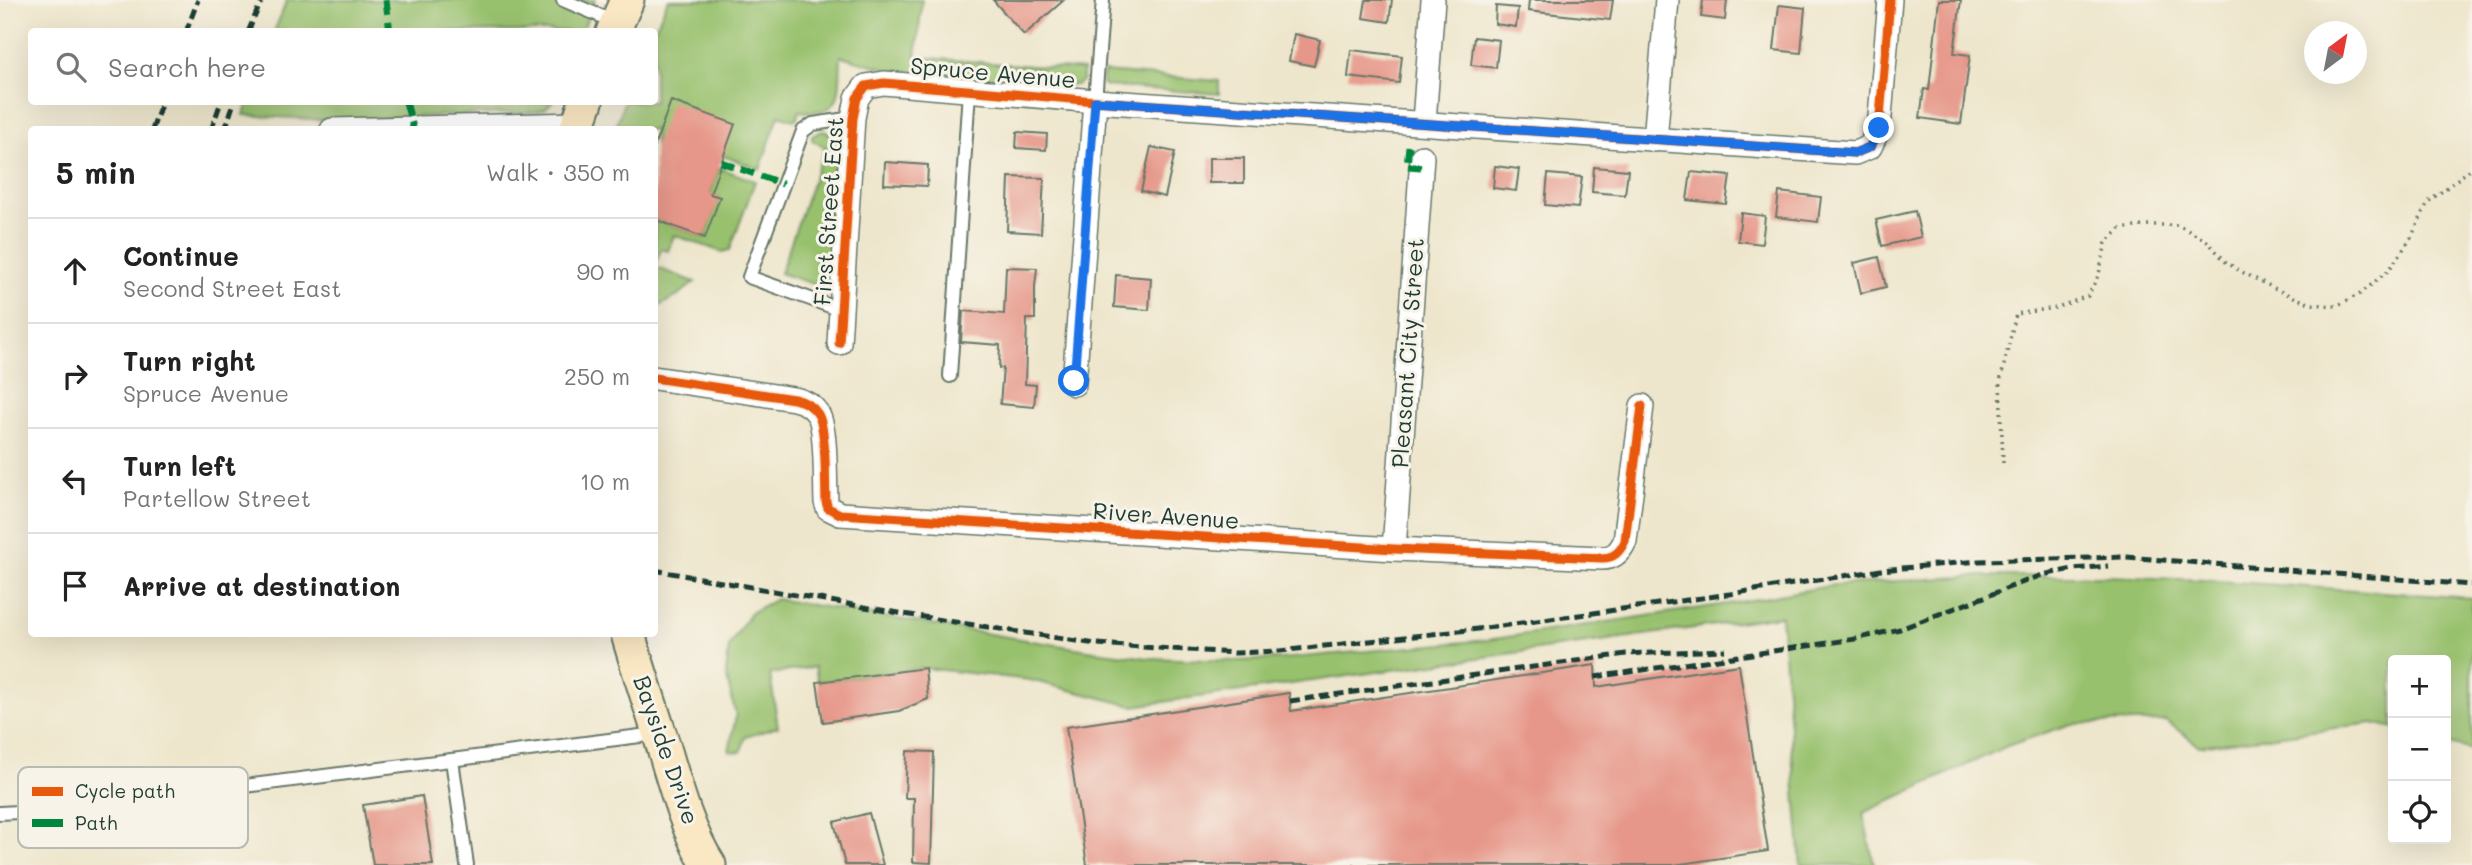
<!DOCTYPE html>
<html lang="en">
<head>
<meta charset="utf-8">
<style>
	body { margin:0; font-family:Mali,sans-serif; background:#f6f6f6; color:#222 }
	.controls { position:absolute; right:21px; bottom:21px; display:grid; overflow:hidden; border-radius:7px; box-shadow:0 7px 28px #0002 }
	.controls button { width:63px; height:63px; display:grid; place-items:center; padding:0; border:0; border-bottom:2px solid #e0e0e0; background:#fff; color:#222; font:35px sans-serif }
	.compass { position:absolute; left:2304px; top:21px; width:63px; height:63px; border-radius:50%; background:#fff; box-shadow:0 7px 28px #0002; rotate:32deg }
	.stop { position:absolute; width:21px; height:21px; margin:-16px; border:5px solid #1a73e8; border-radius:50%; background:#fff }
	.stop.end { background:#1a73e8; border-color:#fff; box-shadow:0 2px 7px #0008 }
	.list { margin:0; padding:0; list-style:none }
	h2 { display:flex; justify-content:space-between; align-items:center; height:91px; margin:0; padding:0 28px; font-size:30px }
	h2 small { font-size:23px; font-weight:400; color:#767676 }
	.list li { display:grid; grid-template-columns:46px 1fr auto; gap:21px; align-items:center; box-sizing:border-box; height:105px; padding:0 28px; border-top:2px solid #e0e0e0 }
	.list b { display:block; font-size:26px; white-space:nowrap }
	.list p { margin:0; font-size:23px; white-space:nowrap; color:#767676 }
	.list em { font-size:23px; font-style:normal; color:#767676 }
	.icon { flex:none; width:38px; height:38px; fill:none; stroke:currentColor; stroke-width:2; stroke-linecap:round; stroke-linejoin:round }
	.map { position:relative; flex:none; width:2472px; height:865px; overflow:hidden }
	.search { position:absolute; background:#fff; box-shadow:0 7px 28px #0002; left:28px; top:28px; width:630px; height:77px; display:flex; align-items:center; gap:18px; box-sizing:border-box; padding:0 24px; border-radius:7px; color:#767676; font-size:26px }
	.panel { position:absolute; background:#fff; box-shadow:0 7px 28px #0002; left:28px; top:126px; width:630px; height:511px; border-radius:7px }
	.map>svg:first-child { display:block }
	.green { fill:#98c16d; stroke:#5c7f50; stroke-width:2 }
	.building { fill:#e69789 }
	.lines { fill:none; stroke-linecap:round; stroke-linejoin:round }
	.service-casing { stroke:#677869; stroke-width:16 }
	.minor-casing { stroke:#677869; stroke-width:26 }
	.secondary-casing { stroke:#677869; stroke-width:37 }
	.path { stroke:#677869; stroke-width:3.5; stroke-dasharray:2 5; stroke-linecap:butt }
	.service { stroke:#fff; stroke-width:12 }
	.minor { stroke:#fff; stroke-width:23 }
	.secondary { stroke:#fae7c3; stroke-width:33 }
	.rail { stroke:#1f3d34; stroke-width:5; stroke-dasharray:10 5; stroke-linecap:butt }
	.quiet { stroke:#00873e; stroke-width:7; stroke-dasharray:14 7; stroke-linecap:butt }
	.cycleway-casing { stroke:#f7f3e8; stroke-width:13 }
	.cycleway { stroke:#e8590c; stroke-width:9 }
	.route { stroke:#1a73e8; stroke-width:9 }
	.labels { text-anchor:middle; stroke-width:6; stroke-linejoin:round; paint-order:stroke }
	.street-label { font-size:23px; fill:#1f3d34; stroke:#f7f3e8 }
	.key { fill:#f7f3e8; stroke:#b6bcb2; stroke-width:2 }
	.key-label { font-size:19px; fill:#1f3d34 }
</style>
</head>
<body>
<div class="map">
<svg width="2472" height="865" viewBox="0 0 2472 865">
	<rect width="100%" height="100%" fill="#f7f3e8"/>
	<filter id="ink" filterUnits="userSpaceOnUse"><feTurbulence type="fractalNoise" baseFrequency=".0143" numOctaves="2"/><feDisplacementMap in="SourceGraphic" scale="14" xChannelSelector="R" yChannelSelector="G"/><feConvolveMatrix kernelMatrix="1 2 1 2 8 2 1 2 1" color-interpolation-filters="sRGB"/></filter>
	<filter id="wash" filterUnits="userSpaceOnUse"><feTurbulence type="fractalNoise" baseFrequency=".00686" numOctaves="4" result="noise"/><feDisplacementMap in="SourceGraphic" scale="28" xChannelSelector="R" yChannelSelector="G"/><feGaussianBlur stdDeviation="1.57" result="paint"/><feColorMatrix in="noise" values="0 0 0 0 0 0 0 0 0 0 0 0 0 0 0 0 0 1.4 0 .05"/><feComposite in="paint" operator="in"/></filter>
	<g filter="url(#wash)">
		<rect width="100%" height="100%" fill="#eee6cc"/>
		<!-- green -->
		<g class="green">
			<polygon points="287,0 595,0 582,31 274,32"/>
			<path d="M 668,0 L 922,0 L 916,57 L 1083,70 L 1083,80 L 1076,85 L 902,73 L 841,56 C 839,92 845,117 799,111 L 797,118 L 793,120 L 779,115 L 760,169 L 723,156 L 655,147 L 654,130 L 615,130 L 624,102 L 654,102 L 654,31 Z"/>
			<polygon points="1104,72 1219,81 1219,94 1105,86 1102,83"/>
			<polygon points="248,102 552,102 545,109 535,112 327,120 244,115"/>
			<polygon points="822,131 834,133 841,142 832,273 827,281 819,286 780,273 825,147 812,140 812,136"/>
			<polygon points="719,168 755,181 730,250 722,252 674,235 668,251 661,249 655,266 655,219 705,238 719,197 710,194"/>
			<polygon points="655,267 695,282 676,297 655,308"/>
			<polygon points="1977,576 2108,576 2202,580 2472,598 2472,750 2446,743 2446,660 2393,660 2393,728 2373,723 2199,746 2166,721 2071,724 2007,746 1863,813 1874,865 1801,865 1781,616 1133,706 1030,680 925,668 818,682 815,667 770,674 778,727 745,737 741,752 729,751 736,716 726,674 729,646 750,613 776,599 1094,651 1148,658 1234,661 1281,659 1487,640 1734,603 1835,585"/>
		</g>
		<g id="blocks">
			<!-- building -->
			<g class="building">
				<polygon points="993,0 1064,0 1024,35"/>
				<polygon points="1366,0 1392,0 1389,22 1363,18"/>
				<polygon points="1529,0 1613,0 1610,20 1528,11"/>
				<polygon points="1703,0 1727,0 1725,20 1701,17"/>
				<polygon points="1939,0 1961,0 1954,53 1970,55 1961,124 1920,118 1924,89 1929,90"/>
				<polygon points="1779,5 1805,8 1801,53 1774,50"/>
				<polygon points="1496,6 1518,8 1516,27 1495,24"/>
				<polygon points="1294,34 1320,40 1314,66 1289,61"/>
				<polygon points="1474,37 1499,40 1496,68 1471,65"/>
				<polygon points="1351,50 1402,56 1399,83 1348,77"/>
				<polygon points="671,101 735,124 710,194 720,197 705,238 654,219 654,147"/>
				<polygon points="1017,132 1047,134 1046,150 1016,148"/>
				<polygon points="1151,147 1175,152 1165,197 1141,191"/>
				<rect x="1209" y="158" width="35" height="25"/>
				<polygon points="885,162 928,165 927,186 884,184"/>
				<polygon points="1495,166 1519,169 1516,191 1493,188"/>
				<polygon points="1594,167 1628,170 1625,195 1592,192"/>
				<polygon points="1691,172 1730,176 1726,204 1687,200"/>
				<polygon points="1548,174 1582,177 1578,208 1545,205"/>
				<polygon points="1009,177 1044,178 1041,233 1007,231"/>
				<polygon points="1779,192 1821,197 1818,222 1776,217"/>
				<polygon points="1915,211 1921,237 1882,246 1876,220"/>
				<polygon points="1741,213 1765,216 1762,244 1738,241"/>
				<polygon points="1879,257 1886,287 1861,293 1854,263"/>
				<polygon points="1006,267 1037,268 1035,286 1035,319 1027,319 1025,384 1036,385 1034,407 1000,404 1003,368 999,368 1000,345 961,342 963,311 1004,314"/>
				<polygon points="1116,275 1151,278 1149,310 1114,307"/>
				<polygon points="1595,665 1596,687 1739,665 1768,851 1674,865 1087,865 1066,727 1289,693 1291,711"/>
				<polygon points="925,668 928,699 899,711 823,722 817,682"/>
				<polygon points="907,751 934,752 931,863 913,862 914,798 905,798"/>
				<polygon points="422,796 433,865 373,865 363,805"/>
				<polygon points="869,813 883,865 845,865 834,822"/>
			</g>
		</g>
	</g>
	<g filter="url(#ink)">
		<use href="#blocks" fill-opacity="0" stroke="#677869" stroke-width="2"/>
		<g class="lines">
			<!-- service casing -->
			<g class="service-casing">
				<g id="service">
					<polyline points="563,0 617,23"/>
					<polyline points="1095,101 1103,0"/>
					<polyline points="841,310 749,277 803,131 813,124 853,118"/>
					<polyline points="950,376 969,91"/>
					<polyline points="452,760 467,865"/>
					<polyline points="0,813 55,810 656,734"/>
				</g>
			</g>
			<!-- minor casing -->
			<g class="minor-casing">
				<g id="minor">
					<polyline points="1424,122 1433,0"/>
					<polyline points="332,130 577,124"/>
					<polyline points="1655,140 1667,0"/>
					<polyline points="839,343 853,118 857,98 866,86 884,83 1095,101 1855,153 1870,147 1879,128 1890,0"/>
					<path d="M 654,378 L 794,399 C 803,401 812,405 817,413 C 827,425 825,484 826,502 L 828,508 L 840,514 L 1394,549 L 1602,558 C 1614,558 1620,552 1625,541 L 1642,406"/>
					<polyline points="1074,384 1095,101"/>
					<polyline points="1394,549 1422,157"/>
				</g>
			</g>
			<!-- secondary casing -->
			<g class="secondary-casing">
				<g id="secondary">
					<polyline points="613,32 627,0"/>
					<polyline points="576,130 586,102"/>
					<path d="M 628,634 C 639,672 652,710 664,748 C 675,785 688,833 709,865"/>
				</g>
			</g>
			<!-- path -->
			<polyline class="path" points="2003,463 2000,382 2016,314 2055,308 2088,296 2099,274 2106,243 2120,229 2149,225 2178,225 2207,241 2226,262 2240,271 2282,292 2311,304 2336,306 2360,294 2389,270 2411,238 2428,202 2472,168"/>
			<!-- service -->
			<use href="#service" class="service"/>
			<!-- minor -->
			<use href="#minor" class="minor"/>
			<!-- secondary -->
			<use href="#secondary" class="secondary"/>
			<!-- rail -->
			<g class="rail">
				<polyline points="186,32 198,0"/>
				<polyline points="248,32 262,0"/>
				<polyline points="152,130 162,102"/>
				<polyline points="211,130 221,102"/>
				<polyline points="225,130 234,102"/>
				<polyline points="654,570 910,615 1096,644 1234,653 1280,651 1486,628 1730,594 1881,570 1979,561 2126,557 2472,585"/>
				<polyline points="1595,677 1855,639 1900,629 2042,575 2073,569 2108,566"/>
				<polyline points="1290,701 1626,654 1725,650"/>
			</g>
			<!-- quiet -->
			<g class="quiet">
				<polyline points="386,0 390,32"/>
				<polyline points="406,102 413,128"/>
				<polyline points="1409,146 1407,166 1421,167"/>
				<polyline points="721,162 783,184"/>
			</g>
			<!-- cycleway casing -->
			<g class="cycleway-casing">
				<g id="cycleway">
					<polyline points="839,343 853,118 857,98 866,86 884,83 1095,101 1855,153 1870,147 1879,128 1890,0"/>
					<path d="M 654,378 L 794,399 C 803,401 812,405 817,413 C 827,425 825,484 826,502 L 828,508 L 840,514 L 1394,549 L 1602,558 C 1614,558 1620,552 1625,541 L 1642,406"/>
				</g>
			</g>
			<!-- cycleway -->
			<use href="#cycleway" class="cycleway"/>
		</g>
	</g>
	<g class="lines" filter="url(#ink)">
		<!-- route -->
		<polyline class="route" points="1074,381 1095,101 1855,153 1870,147 1879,128"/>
	</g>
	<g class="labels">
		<!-- street labels -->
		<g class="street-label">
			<text transform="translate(993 73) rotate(5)" y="8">Spruce Avenue</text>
			<text transform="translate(829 211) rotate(-86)" y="8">First Street East</text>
			<text transform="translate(1408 353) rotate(-86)" y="8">Pleasant City Street</text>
			<text transform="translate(1166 516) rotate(4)" y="8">River Avenue</text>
			<text transform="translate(666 750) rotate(71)" y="8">Bayside Drive</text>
		</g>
	</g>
	<!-- legend -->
	<rect x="18" y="767" width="230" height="81" rx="10" class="key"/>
	<rect x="32" y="787" width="31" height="9" fill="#e8590c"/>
	<rect x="32" y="819" width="31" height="8" fill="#00873e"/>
	<g class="key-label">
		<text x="75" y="798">Cycle path</text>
		<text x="75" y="830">Path</text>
	</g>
</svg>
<div class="controls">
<button>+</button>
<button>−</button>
<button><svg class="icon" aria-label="locate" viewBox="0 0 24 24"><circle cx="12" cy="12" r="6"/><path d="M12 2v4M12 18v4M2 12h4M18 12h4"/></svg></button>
</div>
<svg class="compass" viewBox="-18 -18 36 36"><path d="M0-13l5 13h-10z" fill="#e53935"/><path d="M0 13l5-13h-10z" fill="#767676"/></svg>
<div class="stop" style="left:1074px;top:381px"></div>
<div class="stop end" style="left:1879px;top:128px"></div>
<div class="search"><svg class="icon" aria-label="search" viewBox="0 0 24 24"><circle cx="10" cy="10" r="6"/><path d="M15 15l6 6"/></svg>Search here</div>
<section class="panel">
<h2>5 min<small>Walk · 350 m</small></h2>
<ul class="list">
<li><svg class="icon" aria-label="ahead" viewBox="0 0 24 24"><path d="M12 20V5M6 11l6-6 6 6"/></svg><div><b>Continue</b><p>Second Street East</p></div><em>90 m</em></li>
<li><svg class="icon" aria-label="right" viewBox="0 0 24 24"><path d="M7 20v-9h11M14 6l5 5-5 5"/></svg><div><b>Turn right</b><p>Spruce Avenue</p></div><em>250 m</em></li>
<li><svg class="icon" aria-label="left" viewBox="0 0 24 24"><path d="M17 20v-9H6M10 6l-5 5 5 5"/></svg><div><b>Turn left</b><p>Partellow Street</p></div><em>10 m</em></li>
<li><svg class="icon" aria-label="arrive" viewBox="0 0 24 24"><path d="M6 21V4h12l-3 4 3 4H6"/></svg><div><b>Arrive at destination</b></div></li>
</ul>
</section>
</div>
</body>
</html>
